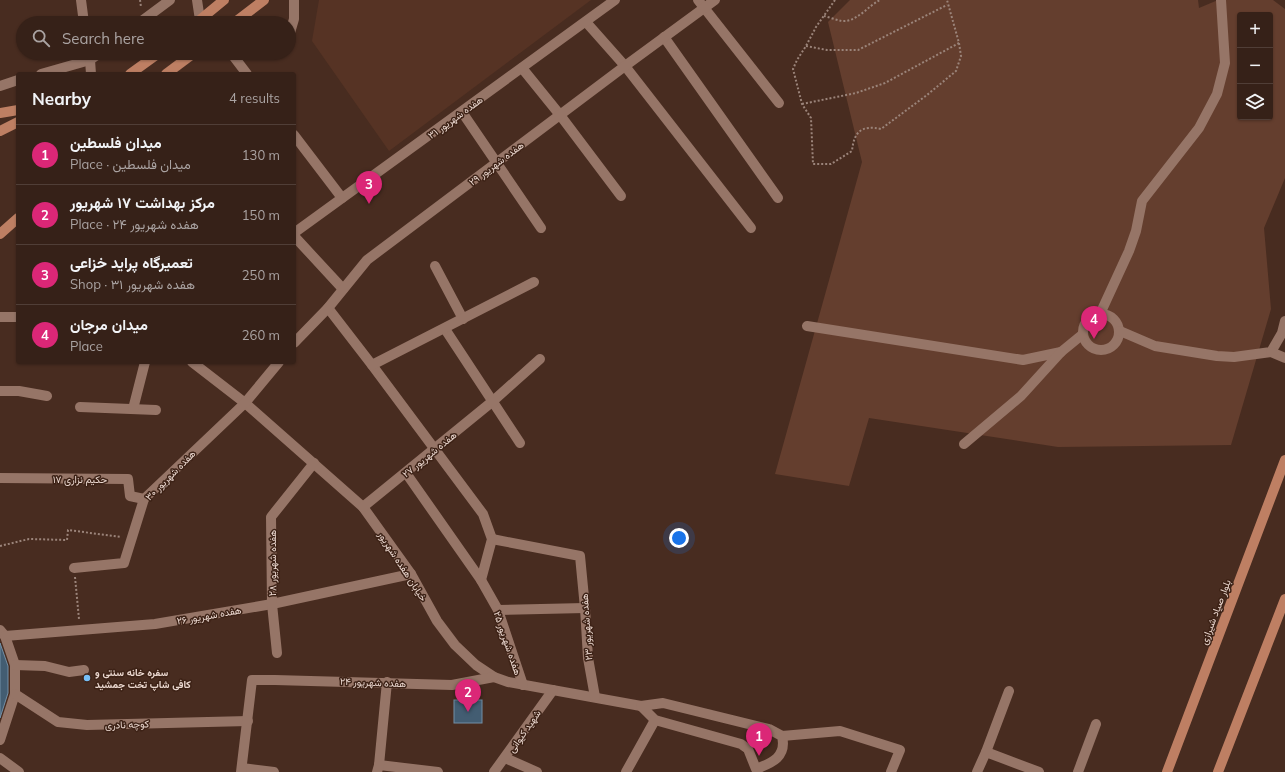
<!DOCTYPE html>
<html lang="en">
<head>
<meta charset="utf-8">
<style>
	body { margin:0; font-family:Mulish,Vazirmatn,sans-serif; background:#3d2921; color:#f1f3f6 }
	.controls { position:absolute; right:12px; top:12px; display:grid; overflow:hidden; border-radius:4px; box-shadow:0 1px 3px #0004 }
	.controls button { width:36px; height:36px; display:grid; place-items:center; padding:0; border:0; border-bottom:1px solid #503e37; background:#362118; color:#f1f3f6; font:20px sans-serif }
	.you { position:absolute; left:679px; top:538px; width:14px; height:14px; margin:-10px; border:3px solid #fff; border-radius:50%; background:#1a73e8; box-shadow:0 0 0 6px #1a73e833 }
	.badge { display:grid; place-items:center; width:26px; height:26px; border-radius:50%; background:#db2777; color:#fff; font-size:13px; font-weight:700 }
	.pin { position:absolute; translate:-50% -33px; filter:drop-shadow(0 1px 2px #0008) }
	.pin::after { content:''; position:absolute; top:21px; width:14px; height:12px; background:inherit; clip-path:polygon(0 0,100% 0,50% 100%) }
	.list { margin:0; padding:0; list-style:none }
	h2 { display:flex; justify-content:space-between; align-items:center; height:52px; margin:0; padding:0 16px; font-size:17px }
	h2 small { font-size:13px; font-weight:400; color:#aaa3a2 }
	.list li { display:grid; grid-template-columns:26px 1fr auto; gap:12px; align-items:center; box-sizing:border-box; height:60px; padding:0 16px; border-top:1px solid #503e37 }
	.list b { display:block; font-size:15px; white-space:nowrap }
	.list p { margin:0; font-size:13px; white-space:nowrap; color:#aaa3a2 }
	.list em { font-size:13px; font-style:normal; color:#aaa3a2 }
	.icon { flex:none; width:22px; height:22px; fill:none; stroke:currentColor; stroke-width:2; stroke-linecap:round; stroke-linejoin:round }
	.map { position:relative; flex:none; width:1285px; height:772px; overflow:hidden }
	.search { position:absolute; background:#362118; box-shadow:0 1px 3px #0004; left:16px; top:16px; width:280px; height:44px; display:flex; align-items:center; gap:10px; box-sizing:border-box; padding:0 14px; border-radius:22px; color:#aaa3a2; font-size:15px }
	.panel { position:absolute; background:#362118; box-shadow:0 1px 3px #0004; left:16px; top:72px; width:280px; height:292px; border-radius:4px }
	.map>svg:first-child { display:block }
	.built { fill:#563324 }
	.green { fill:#643e2e; fill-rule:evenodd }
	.building { fill:#435d72; stroke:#738fa6 }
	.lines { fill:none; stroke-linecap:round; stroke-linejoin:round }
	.path { stroke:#9b847a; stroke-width:2; stroke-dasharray:2 2; stroke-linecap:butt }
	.minor { stroke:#967567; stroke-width:10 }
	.major { stroke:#be7f63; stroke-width:10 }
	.poi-dot { fill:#77bff7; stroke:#3d2216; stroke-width:1.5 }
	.labels { text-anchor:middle; stroke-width:3; stroke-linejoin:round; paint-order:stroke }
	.street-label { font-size:10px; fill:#ebd8d0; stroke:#3d2216 }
	.poi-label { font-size:10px; font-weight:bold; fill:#ebd8d0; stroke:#3d2216; text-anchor:start }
</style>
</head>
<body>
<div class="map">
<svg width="1285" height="772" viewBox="0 0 1285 772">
	<rect width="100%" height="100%" fill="#482c20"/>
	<!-- built -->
	<polygon class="built" points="319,0 591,0 389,151 312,41"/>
	<!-- green -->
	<path class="green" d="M 850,0 L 1198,0 L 1199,8 L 1218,0 L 1273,0 L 1285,9 L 1285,178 L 1264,228 L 1271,309 L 1231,445 L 1058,447 L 869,418 L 849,486 L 775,474 L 862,162 L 828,22 ZM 1240,15 L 1270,15 L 1270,117 L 1240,117 Z"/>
	<!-- building -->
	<g class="building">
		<polygon points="0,643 8,666 8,693 0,718"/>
		<rect x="454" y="700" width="28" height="23"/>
	</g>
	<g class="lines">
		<!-- path -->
		<g class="path">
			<polyline points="140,0 141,7"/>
			<path d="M 835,0 L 816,27 L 806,46 L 797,60 L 793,69 L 802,104 L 811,118 L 813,164 L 831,164 L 852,151 C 854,131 862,125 881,129 L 927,95 L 956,71 L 961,56 L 959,43 L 947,0"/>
			<path d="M 824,16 C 829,17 836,20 842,21 C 857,22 868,6 880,0"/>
			<polyline points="806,46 827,50 858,50 947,5"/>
			<polyline points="802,104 856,93 885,83 959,43"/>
			<polyline points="0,546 29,539 67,540 68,530 121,537"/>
			<polyline points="75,577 79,619"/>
		</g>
		<!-- minor -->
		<g class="minor">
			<polyline points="81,0 84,23"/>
			<polyline points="197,0 200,20"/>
			<polyline points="698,0 779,103"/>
			<polyline points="586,22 625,66 751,228"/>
			<polyline points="139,23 170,0"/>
			<polyline points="289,36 294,19 294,0"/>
			<polyline points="664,37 778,198"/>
			<polyline points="231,53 247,74"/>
			<polyline points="522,68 560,115 621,196"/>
			<polyline points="41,74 90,60 89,53"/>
			<polyline points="91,74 90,60 100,53"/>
			<polyline points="0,86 18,80"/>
			<polyline points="462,112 541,228"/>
			<polyline points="294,135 342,198"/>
			<polyline points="294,233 615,0"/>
			<polyline points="294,236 343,289"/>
			<polyline points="435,266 463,319"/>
			<polyline points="328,308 372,365 483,514 492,539 481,580"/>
			<circle cx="1101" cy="332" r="18"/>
			<polyline points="1100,314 1129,251 1136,231 1142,201 1199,128 1217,94 1225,63 1221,0"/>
			<polyline points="0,317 18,317"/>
			<polyline points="807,326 1023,360 1061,352"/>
			<polyline points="445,329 520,443"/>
			<polyline points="1120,331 1155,346 1217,356 1234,357 1271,352 1282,333 1285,321"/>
			<polyline points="294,343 328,308 367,260 625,66 715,0"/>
			<polyline points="1271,352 1285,358"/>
			<polyline points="192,362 245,403 363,507 411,574 437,621 455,645 476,665 494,677 508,682 641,706"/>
			<polyline points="372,365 534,282"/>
			<polyline points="0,391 19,391 47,396"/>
			<polyline points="80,407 156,410"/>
			<polyline points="133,409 145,362"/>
			<polyline points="964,444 1021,396 1061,352 1083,334"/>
			<polyline points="406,473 481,580 498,610 523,685"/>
			<polyline points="0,478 128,479 130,496 144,499"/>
			<polyline points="363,507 493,401 540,359"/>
			<polyline points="492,539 580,556 585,608 588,658 595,697"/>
			<polyline points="74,568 124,563 144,499 245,403 279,362"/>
			<polyline points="498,610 585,608"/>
			<polyline points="0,630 5,636 15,665 15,694 0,740"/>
			<polyline points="5,636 155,624 272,604 411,574"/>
			<polyline points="277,653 272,604 271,517 314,463"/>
			<polyline points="15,665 45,666 69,672 84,670"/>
			<polyline points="15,694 58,722 87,725 248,721"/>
			<path d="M 663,703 L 769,729 L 782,736 C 787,757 772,763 756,769 L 748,749 L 741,744 L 655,720 L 641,706 Z"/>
			<polyline points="782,736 840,731 900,750 891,772"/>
			<polyline points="986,752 1039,772"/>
			<polyline points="0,758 19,772"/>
			<polyline points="505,758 537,772"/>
			<polyline points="379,765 438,772"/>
			<polyline points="242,768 274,772"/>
			<polyline points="241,772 252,680 275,680 452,685 494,677"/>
			<polyline points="377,772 379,765 387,682"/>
			<polyline points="494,772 553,690"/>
			<polyline points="626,772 655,720"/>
			<polyline points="977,772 986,752 1009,691"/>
			<polyline points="1078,772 1096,724"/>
		</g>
		<!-- major -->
		<g class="major">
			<polyline points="196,23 224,0"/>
			<polyline points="234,23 264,0"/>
			<polyline points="130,74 159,53"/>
			<polyline points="166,74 194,53"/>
			<polyline points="0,113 18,110"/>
			<polyline points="0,131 18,122"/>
			<polyline points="0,234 18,218"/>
			<polyline points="1167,772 1285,460"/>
			<polyline points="1218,772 1285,599"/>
		</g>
	</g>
	<!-- markers -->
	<circle class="poi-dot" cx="87" cy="678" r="4"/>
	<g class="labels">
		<!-- street labels -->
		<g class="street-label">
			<text transform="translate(455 117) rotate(-36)" y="4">هفده شهریور ۳۱</text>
			<text transform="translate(496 163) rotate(-37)" y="4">هفده شهریور ۲۹</text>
			<text transform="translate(429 454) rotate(-39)" y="4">هفده شهریور ۲۷</text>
			<text transform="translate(170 475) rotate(-45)" y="4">هفده شهریور ۳۰</text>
			<text x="80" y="483">حکیم نزاری ۱۷</text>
			<text transform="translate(272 563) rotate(-90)" y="4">هفده شهریور ۲۸</text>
			<text transform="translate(403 566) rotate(57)" y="4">خیابان هفده شهریور</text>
			<text transform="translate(1215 612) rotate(-69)" y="4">بلوار صیاد شیرازی</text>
			<text transform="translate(209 615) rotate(-10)" y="4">هفده شهریور ۲۶</text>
			<text transform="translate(586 627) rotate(-94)" y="4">هفده شهریور ۲۳</text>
			<text transform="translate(508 643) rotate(71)" y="4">هفده شهریور ۲۵</text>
			<text transform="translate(373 682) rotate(2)" y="4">هفده شهریور ۲۴</text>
			<text transform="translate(127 724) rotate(-2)" y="4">کوچه نادری</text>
			<text transform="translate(524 731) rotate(-55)" y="4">شهید کیوانی</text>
		</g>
		<!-- poi labels -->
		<g class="poi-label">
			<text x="95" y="676">سفره خانه سنتی و<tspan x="95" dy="12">کافی شاپ تخت جمشید</tspan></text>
		</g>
	</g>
</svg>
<div class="controls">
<button>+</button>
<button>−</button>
<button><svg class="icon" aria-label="layers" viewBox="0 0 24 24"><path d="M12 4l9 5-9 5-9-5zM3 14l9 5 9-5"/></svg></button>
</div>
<div class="you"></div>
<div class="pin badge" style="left:759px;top:756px">1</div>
<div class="pin badge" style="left:468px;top:712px">2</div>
<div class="pin badge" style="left:369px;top:204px">3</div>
<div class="pin badge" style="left:1094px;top:339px">4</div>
<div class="search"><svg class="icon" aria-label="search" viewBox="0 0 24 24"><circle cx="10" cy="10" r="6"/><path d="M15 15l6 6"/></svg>Search here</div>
<section class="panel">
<h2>Nearby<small>4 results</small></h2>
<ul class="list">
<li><span class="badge">1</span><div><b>میدان فلسطین</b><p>Place · میدان فلسطین</p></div><em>130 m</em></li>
<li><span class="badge">2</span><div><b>مرکز بهداشت ۱۷ شهریور</b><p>Place · هفده شهریور ۲۴</p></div><em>150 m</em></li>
<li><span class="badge">3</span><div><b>تعمیرگاه پراید خزاعی</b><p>Shop · هفده شهریور ۳۱</p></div><em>250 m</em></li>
<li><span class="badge">4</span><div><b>میدان مرجان</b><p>Place</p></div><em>260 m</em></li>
</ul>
</section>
</div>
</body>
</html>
